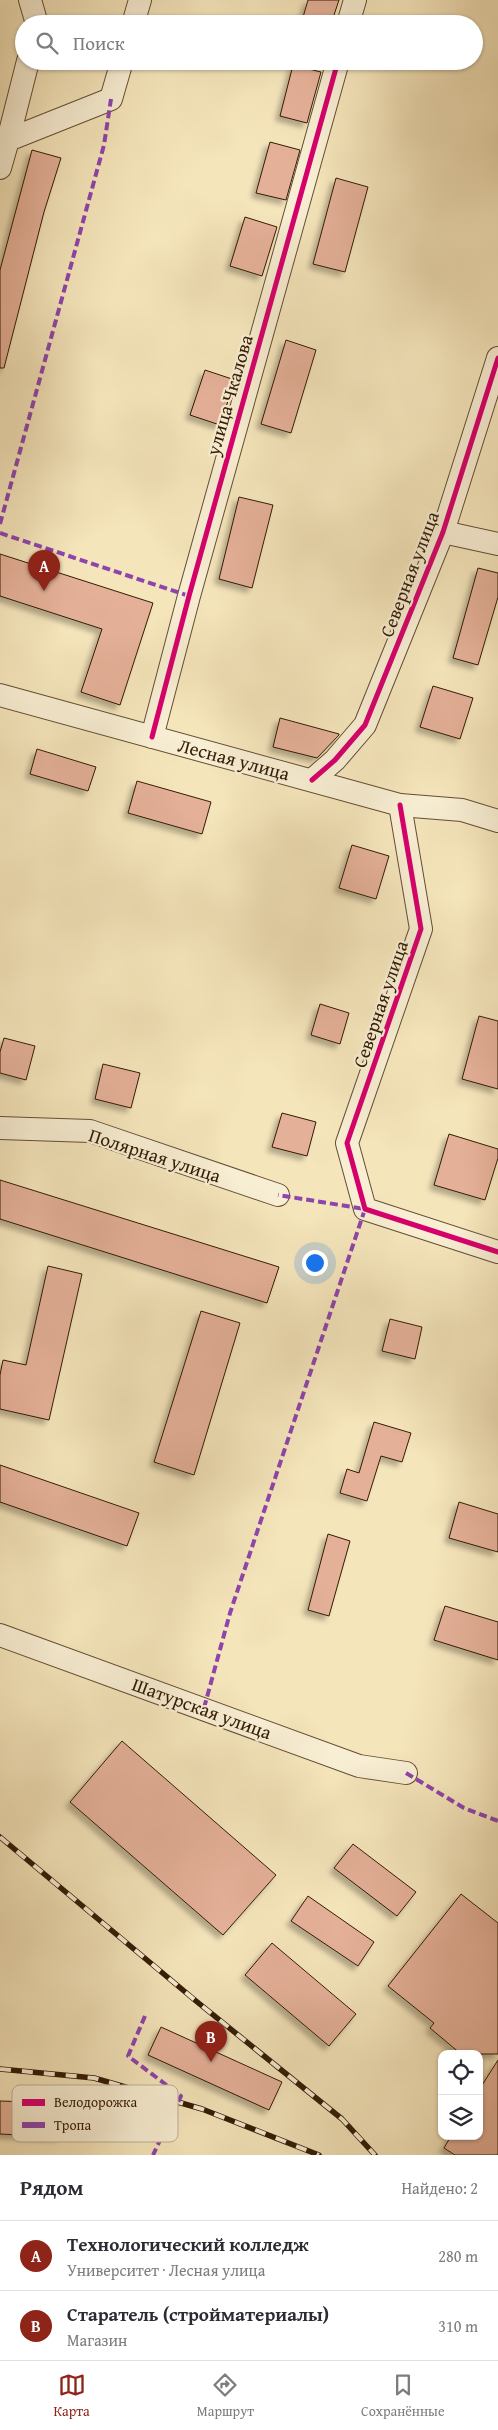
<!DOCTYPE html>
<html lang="ru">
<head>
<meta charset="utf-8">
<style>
	body { margin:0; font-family:"Gentium Book Plus",serif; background:#f2f2f3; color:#2b2b33 }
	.controls { position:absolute; right:15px; bottom:15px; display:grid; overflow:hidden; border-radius:10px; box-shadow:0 1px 4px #0004 }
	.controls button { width:45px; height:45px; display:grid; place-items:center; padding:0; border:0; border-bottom:1px solid #e1e1e2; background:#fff; color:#2b2b33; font:25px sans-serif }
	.you { position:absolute; left:314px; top:1262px; width:18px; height:18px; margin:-12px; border:4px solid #fff; border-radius:50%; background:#1a73e8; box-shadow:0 0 0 8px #1a73e833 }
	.badge { display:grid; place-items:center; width:32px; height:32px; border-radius:50%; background:#8f2418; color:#fff; font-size:16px; font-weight:700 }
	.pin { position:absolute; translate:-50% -41px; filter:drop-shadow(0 1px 2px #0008) }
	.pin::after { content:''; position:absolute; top:26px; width:18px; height:15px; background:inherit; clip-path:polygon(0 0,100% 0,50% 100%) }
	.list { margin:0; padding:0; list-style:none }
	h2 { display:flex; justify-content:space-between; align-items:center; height:65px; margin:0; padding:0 20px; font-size:21px }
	h2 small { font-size:16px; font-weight:400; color:#7c7c81 }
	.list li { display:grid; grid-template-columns:32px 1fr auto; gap:15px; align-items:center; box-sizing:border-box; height:70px; padding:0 20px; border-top:1px solid #e1e1e2 }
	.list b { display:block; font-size:19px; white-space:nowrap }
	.list p { margin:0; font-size:16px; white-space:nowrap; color:#7c7c81 }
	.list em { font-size:16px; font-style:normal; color:#7c7c81 }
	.icon { flex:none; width:28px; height:28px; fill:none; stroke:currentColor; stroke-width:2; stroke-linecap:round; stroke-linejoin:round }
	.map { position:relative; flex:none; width:498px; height:2155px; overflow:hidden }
	.search { position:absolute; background:#fff; box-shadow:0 1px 4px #0004; left:15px; right:15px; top:15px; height:55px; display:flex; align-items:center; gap:12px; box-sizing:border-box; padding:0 18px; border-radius:28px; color:#7c7c81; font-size:19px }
	.sheet { height:205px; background:#fff }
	nav { display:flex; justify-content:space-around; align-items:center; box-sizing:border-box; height:70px; border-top:1px solid #e1e1e2; background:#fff; font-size:14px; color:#7c7c81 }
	nav a { display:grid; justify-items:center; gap:2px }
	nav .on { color:#8f2418 }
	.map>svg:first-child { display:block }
	.building { fill:#e4b098; stroke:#321b05; filter:url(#shadow) }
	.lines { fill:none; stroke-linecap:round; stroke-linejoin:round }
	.minor-casing { stroke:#634e32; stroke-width:24 }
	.minor { stroke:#f8eed3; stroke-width:22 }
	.rail-casing { stroke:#321b05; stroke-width:5.5 }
	.rail { stroke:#f8eed3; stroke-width:4; stroke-dasharray:11; stroke-linecap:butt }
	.quiet { stroke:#8e44ad; stroke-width:4; stroke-dasharray:8 4; stroke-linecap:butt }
	.cycleway-casing { stroke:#f8eed3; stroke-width:8 }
	.cycleway { stroke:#d6006c; stroke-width:5 }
	.labels { text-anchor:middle; stroke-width:4.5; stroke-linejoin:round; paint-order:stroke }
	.street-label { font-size:19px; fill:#321b05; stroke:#f8eed3 }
	.key { fill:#f8eed3; stroke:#bdaf95; stroke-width:1 }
	.key-label { font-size:14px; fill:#321b05 }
</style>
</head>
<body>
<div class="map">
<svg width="498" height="2155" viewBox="0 0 498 2155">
	<defs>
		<filter id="shadow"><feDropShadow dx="-4.5" dy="4.5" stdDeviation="2.5" flood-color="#0004"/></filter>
	</defs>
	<rect width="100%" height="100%" fill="#f5e5bb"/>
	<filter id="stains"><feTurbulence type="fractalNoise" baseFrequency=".004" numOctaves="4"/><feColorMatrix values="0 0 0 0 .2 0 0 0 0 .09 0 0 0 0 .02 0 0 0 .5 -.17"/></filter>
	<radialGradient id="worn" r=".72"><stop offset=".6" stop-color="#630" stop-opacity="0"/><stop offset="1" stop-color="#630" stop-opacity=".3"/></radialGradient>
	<!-- building -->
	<g class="building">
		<polygon points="308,0 339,0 331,24 301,24"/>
		<polygon points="293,65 321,72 307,123 280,116"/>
		<polygon points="270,142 300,150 286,200 256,193"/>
		<polygon points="32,150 61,158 44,212 4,368 0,368 0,270"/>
		<polygon points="336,178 368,187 345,272 313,264"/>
		<polygon points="245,217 277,227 262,276 230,266"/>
		<polygon points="286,340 316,350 291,433 261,424"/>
		<polygon points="205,370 235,380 220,425 190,415"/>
		<polygon points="239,497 273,505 252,588 219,579"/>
		<polygon points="0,554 153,603 120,705 81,692 102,629 0,596"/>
		<polygon points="478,568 498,573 498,597 478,665 453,658"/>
		<polygon points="433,686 473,698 460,739 420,727"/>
		<polygon points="280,718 339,734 339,735 317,758 273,747"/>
		<polygon points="37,749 96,767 88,791 30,774"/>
		<polygon points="137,781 211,802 202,834 128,813"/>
		<polygon points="352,845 389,856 376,899 339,888"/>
		<polygon points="320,1004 349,1013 340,1044 311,1035"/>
		<polygon points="479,1016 498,1021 498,1089 462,1079"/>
		<polygon points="4,1038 35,1046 26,1080 0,1073 0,1052"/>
		<polygon points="103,1064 140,1073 131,1108 95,1099"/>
		<polygon points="282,1113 316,1122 307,1156 272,1147"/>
		<polygon points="449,1134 498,1149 498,1158 485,1200 434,1185"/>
		<polygon points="0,1180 279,1267 267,1303 0,1219"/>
		<polygon points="48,1266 82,1274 49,1420 0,1409 0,1375 3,1360 26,1365"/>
		<polygon points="201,1311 240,1323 194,1475 154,1462"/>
		<polygon points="390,1319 422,1327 415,1359 382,1351"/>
		<polygon points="374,1422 411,1433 402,1462 381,1456 367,1501 340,1493 347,1469 359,1473"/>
		<polygon points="0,1465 139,1513 127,1546 0,1502"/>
		<polygon points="459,1502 498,1514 498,1552 449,1538"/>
		<polygon points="328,1534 350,1541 329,1616 308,1610"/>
		<polygon points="445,1606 498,1622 498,1660 434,1640"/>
		<polygon points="122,1741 276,1875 223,1935 70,1802"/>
		<polygon points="353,1844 416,1892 397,1916 334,1868"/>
		<polygon points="461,1894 498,1923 498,2054 461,2054 430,2028 434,2023 388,1986"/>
		<polygon points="308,1896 374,1942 358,1966 291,1921"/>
		<polygon points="272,1943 356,2014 329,2046 245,1975"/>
		<polygon points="161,2027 282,2082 269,2110 148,2055"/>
		<polygon points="498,2060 498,2155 455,2155 444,2148 451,2136 479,2136 479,2090"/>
		<polygon points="0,2101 63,2103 61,2137 0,2134"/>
	</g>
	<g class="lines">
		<!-- minor casing -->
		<g class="minor-casing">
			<g id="minor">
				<polyline points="30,0 37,24"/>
				<polyline points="133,24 140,0"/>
				<polyline points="348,24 355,0"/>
				<polyline points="8,140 28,61"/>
				<polyline points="0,168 8,140 111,99 122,61"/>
				<polyline points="443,532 498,544"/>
				<polyline points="0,695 400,805 462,810 498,821"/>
				<polyline points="152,737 189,596 338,61"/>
				<polyline points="312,780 335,760 365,725 443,532 498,358"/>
				<polyline points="400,805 421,929 347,1143 365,1209 498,1252"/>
				<polyline points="0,1128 90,1131 278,1195"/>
				<polyline points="0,1635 359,1766 406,1773"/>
			</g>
		</g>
		<!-- minor -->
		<use href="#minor" class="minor"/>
		<!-- rail casing -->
		<g class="rail-casing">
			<g id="rail">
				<polyline points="0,1837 196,2001 342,2119 375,2155"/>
				<polyline points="0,2069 94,2078 202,2109 319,2155"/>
			</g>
		</g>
		<!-- rail -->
		<use href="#rail" class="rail"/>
		<!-- quiet -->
		<g class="quiet">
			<polyline points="0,524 104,145 111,99"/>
			<polyline points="0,533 189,596"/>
			<polyline points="204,1708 230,1613 365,1209 278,1195"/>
			<polyline points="406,1773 464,1808 498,1821"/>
			<polyline points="145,2016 128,2056 181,2096 153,2155"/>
		</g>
		<!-- cycleway casing -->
		<g class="cycleway-casing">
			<g id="cycleway">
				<polyline points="152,737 189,596 338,61"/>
				<polyline points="312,780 335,760 365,725 443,532 498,358"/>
				<polyline points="400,805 421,929 347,1143 365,1209 498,1252"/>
			</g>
		</g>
		<!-- cycleway -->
		<use href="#cycleway" class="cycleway"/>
	</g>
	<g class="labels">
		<!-- street labels -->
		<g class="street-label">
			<text transform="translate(229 395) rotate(-74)" y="7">улица Чкалова</text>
			<text transform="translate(409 574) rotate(-69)" y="7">Северная улица</text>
			<text transform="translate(234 759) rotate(15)" y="7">Лесная улица</text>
			<text transform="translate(380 1004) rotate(-71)" y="7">Северная улица</text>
			<text transform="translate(155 1155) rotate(18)" y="7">Полярная улица</text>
			<text transform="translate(202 1708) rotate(20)" y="7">Шатурская улица</text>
		</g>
	</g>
	<!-- legend -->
	<rect x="12" y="2085" width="166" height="57" rx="8" class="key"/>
	<rect x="22" y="2099" width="23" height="7" fill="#d6006c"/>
	<rect x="22" y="2122" width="23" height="6" fill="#8e44ad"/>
	<g class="key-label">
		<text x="54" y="2107">Велодорожка</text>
		<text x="54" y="2130">Тропа</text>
	</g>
	<rect width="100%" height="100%" filter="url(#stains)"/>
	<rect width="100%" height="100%" fill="url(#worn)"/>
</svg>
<div class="controls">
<button><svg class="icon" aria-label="locate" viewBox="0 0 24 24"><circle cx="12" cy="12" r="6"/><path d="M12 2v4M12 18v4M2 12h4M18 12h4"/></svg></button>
<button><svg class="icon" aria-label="layers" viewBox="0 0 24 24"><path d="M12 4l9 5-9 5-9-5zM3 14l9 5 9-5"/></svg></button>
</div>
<div class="you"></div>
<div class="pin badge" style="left:44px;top:591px">A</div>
<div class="pin badge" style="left:211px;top:2062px">B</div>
<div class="search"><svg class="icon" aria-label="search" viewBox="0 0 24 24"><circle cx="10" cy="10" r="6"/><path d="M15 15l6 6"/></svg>Поиск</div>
</div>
<section class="sheet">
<h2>Рядом<small>Найдено: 2</small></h2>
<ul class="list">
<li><span class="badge">A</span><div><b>Технологический колледж</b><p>Университет · Лесная улица</p></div><em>280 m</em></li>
<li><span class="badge">B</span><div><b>Старатель (стройматериалы)</b><p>Магазин</p></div><em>310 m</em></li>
</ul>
</section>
<nav>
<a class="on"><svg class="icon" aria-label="map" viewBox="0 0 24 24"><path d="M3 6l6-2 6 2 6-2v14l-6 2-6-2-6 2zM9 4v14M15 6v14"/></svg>Карта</a>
<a><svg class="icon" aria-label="directions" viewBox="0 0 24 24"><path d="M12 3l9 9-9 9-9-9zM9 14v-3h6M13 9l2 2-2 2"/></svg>Маршрут</a>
<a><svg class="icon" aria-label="saved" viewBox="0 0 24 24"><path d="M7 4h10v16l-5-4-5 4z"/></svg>Сохранённые</a>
</nav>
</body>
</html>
